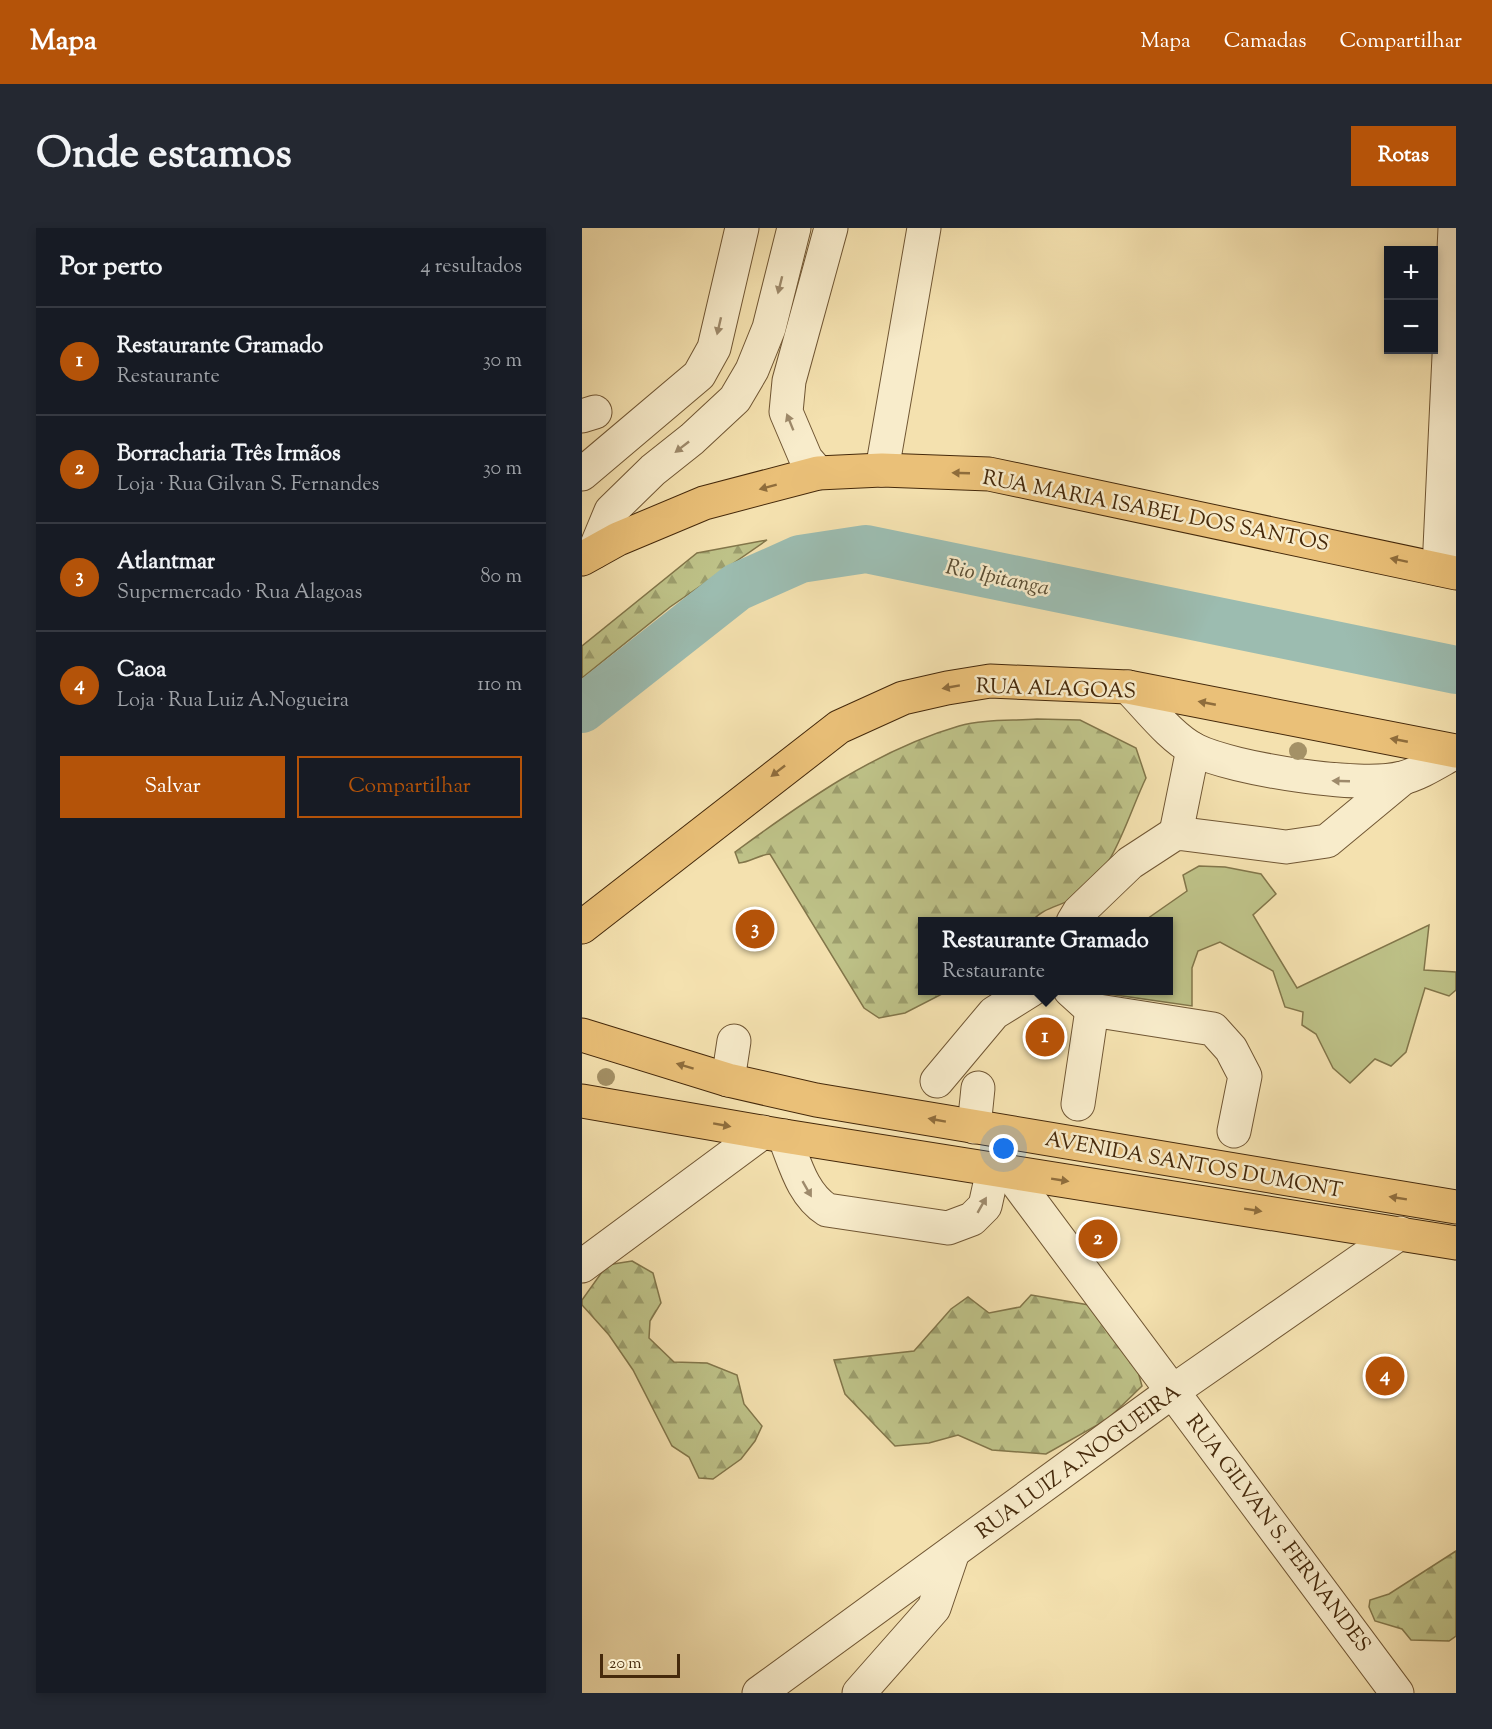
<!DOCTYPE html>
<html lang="pt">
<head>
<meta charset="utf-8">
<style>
	body { margin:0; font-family:"Sorts Mill Goudy",serif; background:#242831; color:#f1f3f6 }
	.controls { position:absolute; right:18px; top:18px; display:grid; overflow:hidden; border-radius:0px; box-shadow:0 3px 9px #0003 }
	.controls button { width:54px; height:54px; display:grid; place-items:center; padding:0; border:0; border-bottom:2px solid #363941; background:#171b24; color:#f1f3f6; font:30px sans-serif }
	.scale { position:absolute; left:18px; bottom:15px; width:80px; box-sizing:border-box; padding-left:6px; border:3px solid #45290b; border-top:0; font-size:16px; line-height:21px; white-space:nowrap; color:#45290b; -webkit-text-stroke:4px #f8eccb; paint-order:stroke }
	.you { position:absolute; left:422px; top:921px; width:21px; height:21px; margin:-15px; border:4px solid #fff; border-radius:50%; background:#1a73e8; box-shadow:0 0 0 9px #1a73e833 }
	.badge { display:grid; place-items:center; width:39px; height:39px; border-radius:50%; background:#b45309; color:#fff; font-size:20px; font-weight:700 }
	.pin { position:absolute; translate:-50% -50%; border:3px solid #fff; box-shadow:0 2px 6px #0006 }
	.popup { position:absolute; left:336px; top:689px; width:255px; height:78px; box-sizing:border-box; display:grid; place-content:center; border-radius:0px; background:#171b24; filter:drop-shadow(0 2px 4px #0005); font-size:20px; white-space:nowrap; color:#9ea1a6 }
	.popup b { font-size:22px; color:#f1f3f6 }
	.popup::after { content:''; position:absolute; left:50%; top:100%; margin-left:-12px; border:12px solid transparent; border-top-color:#171b24 }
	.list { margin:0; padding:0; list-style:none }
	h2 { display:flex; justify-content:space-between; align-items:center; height:78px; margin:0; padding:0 24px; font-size:26px }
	h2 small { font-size:20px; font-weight:400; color:#9ea1a6 }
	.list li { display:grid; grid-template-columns:39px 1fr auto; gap:18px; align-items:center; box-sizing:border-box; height:108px; padding:0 24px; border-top:2px solid #363941 }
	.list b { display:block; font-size:22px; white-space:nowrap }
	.list p { margin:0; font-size:20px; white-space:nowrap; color:#9ea1a6 }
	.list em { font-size:20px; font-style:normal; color:#9ea1a6 }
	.actions { display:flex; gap:12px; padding:18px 24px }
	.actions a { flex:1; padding:14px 0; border:2px solid #b45309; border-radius:0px; text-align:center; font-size:21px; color:#b45309 }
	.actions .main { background:#b45309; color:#fff }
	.map { position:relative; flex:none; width:874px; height:1465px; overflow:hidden; border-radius:0px }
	header { display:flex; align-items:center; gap:36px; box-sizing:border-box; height:84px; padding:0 30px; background:#b45309; color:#fff }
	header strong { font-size:28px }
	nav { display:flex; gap:33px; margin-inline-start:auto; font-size:21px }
	.intro { display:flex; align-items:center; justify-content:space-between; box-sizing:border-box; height:144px; padding:0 36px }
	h1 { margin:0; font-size:42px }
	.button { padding:15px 27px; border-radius:0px; background:#b45309; color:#fff; font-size:21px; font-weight:700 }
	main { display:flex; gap:36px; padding:0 36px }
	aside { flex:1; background:#171b24; border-radius:0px; box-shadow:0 3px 9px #0003 }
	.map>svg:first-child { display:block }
	.green { fill:#bec288; stroke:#82764a; stroke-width:1.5 }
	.forest { fill:url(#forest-firs); stroke:#82764a; stroke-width:1.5 }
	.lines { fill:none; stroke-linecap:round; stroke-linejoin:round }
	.river { stroke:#9cbcb0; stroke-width:48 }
	.minor-casing { stroke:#715734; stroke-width:35 }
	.major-casing { stroke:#45290b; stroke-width:35 }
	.highway-casing { stroke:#45290b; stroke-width:35 }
	.minor { stroke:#f8eccb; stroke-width:33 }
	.major { stroke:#eac078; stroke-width:33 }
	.highway { stroke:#eac078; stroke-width:33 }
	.tree { fill:#a49166 }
	.oneway { fill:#9e8a6b }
	.oneway2 { fill:#8f6d3c }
	.labels { text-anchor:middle; stroke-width:5; stroke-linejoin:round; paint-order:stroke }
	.street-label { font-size:21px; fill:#45290b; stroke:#f8eccb }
	.water-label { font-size:22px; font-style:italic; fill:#5b4e34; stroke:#f8eccb }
</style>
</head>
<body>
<header>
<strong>Mapa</strong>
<nav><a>Mapa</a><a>Camadas</a><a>Compartilhar</a></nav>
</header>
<div class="intro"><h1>Onde estamos</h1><a class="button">Rotas</a></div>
<main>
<aside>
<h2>Por perto<small>4 resultados</small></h2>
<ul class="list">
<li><span class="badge">1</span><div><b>Restaurante Gramado</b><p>Restaurante</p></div><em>30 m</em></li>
<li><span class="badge">2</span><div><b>Borracharia Três Irmãos</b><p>Loja · Rua Gilvan S. Fernandes</p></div><em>30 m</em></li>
<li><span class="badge">3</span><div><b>Atlantmar</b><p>Supermercado · Rua Alagoas</p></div><em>80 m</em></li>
<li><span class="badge">4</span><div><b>Caoa</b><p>Loja · Rua Luiz A.Nogueira</p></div><em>110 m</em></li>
</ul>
<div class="actions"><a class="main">Salvar</a><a>Compartilhar</a></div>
</aside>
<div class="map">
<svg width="874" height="1465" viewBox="0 0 874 1465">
	<defs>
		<pattern id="forest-firs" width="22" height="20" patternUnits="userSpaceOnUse" patternTransform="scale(1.5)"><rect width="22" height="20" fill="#bec288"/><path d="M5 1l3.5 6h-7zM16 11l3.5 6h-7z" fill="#9c9e6d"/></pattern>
	</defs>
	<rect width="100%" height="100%" fill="#f4e1af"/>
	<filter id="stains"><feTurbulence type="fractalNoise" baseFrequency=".00333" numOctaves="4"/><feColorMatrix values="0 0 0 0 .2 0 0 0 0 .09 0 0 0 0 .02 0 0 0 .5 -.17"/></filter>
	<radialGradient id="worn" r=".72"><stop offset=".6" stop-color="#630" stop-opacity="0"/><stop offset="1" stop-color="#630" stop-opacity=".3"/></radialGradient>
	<!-- green -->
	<polygon class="green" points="617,638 643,639 679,646 694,666 671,687 715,760 847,697 842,742 874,744 874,762 867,768 843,760 824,824 809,838 793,831 768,855 751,840 734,806 720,797 721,784 703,779 691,743 638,714 616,723 610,740 610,778 527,766 527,763 586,762 586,694 562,693 605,663 601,647"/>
	<!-- forest -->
	<g class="forest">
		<polygon points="185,312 88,379 0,450 0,418 115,325"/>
		<path d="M 455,491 L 498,492 L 554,520 L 564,550 C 546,587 533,641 498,666 C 483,678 462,678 450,693 L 340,694 L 340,762 L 366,763 L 323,785 L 297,790 L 282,780 L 188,626 C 176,627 169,634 157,635 L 153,624 C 221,574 294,522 377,498 C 401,491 431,493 455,491 Z"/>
		<polygon points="50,1033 71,1045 79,1075 68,1093 67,1110 92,1134 125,1135 155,1147 162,1176 180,1198 173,1213 159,1231 131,1251 117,1250 107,1229 90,1218 51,1142 27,1107 0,1077 0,1072 25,1037"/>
		<polygon points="449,1067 507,1077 552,1129 560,1158 526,1191 464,1226 410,1222 376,1207 347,1215 313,1218 263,1166 252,1132 332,1123 369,1081 386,1069 407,1085 438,1079"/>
		<polygon points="874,1323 874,1408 867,1413 829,1412 820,1401 793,1393 787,1379 788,1372 807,1366"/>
	</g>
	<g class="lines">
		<!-- river -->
		<polyline class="river" points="0,481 155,359 218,331 284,321 874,442"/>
		<!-- minor casing -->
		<g class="minor-casing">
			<g id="minor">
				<polyline points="0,188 13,184"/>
				<polyline points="300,242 342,0"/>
				<polyline points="236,245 224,231 204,184 207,153 249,0"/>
				<polyline points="0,246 117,147 132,120 160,0"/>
				<polyline points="12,324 29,283 71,242 110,211 153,171 170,142 187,100 212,0"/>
				<polyline points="857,341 873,0"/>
				<path d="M 546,459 C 566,479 588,509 613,522 C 651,541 779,561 820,550 C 838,546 857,533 874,524"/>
				<polyline points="594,605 611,521"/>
				<polyline points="491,694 497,684 548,635 594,605 704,619 745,613 821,550"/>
				<polyline points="488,762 510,782 631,801 649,821 663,848 652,903"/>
				<polyline points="146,852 152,813"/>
				<polyline points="355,853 412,785 449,762"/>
				<polyline points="496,876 510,782"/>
				<polyline points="392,899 396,860"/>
				<path d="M 202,908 C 213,935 220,966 245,982 L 366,1000 L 390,991 L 403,978 L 411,942"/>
				<polyline points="427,944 815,1465"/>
				<polyline points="0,1038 181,904"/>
				<polyline points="177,1465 591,1163 818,1005"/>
				<polyline points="277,1465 352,1380 371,1324"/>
			</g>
		</g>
		<!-- major casing -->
		<g class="major-casing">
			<g id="major">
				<polyline points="0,331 36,311 122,275 236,245 300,242 407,246 874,345"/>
				<polyline points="0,699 257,499 321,470 365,460 408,453 546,459 874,523"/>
			</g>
		</g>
		<!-- highway casing -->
		<g class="highway-casing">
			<g id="highway">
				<polyline points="0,807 146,852 234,872 874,979"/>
				<polyline points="0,873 202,908 874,1015"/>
			</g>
		</g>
		<!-- minor -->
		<use href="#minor" class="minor"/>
		<!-- major -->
		<use href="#major" class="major"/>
		<!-- highway -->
		<use href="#highway" class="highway"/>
	</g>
	<!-- trees -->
	<g class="tree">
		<circle cx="716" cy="523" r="9"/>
		<circle cx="24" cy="849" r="9"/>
	</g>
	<!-- one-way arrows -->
	<defs><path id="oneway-solid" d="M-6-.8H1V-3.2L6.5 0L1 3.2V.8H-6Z" transform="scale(1.5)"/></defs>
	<g class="oneway">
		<use href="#oneway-solid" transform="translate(198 57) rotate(104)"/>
		<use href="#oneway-solid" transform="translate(137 98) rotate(103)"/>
		<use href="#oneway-solid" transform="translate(208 194) rotate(-112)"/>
		<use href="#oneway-solid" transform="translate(100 219) rotate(142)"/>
		<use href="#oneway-solid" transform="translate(759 553) rotate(-178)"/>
		<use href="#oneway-solid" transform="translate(225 961) rotate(60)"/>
		<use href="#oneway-solid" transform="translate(400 977) rotate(-60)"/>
	</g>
	<g class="oneway2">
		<use href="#oneway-solid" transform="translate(379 245) rotate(-178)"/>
		<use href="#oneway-solid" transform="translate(186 259) rotate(165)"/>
		<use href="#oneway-solid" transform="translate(817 332) rotate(-168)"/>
		<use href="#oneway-solid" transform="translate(369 459) rotate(170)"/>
		<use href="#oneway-solid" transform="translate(625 475) rotate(-169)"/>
		<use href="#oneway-solid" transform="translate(817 512) rotate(-169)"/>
		<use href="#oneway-solid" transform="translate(196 543) rotate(142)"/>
		<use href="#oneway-solid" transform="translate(103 838) rotate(-163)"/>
		<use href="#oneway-solid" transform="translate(355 892) rotate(-170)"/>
		<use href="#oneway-solid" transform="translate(140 897) rotate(10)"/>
		<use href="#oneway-solid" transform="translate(478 952) rotate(9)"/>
		<use href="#oneway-solid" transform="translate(816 970) rotate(-171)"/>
		<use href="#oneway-solid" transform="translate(671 982) rotate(9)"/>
	</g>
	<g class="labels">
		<!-- street labels -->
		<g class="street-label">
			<text transform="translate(574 282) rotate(11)" y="7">RUA MARIA ISABEL DOS SANTOS</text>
			<text transform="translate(474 460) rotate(2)" y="7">RUA ALAGOAS</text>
			<text transform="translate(612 936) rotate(10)" y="7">AVENIDA SANTOS DUMONT</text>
			<text transform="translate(496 1233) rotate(-36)" y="7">RUA LUIZ A.NOGUEIRA</text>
			<text transform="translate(697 1305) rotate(53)" y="7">RUA GILVAN S. FERNANDES</text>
		</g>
		<!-- water labels -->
		<g class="water-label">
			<text transform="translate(416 348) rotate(12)" y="8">Rio Ipitanga</text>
		</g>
	</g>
	<rect width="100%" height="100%" filter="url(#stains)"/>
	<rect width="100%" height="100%" fill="url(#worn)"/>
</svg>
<div class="controls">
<button>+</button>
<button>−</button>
</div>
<div class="scale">20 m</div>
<div class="you"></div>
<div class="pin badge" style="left:463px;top:809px">1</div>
<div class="popup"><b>Restaurante Gramado</b>Restaurante</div>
<div class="pin badge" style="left:516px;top:1011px">2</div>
<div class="pin badge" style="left:173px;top:701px">3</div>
<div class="pin badge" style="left:803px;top:1148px">4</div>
</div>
</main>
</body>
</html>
